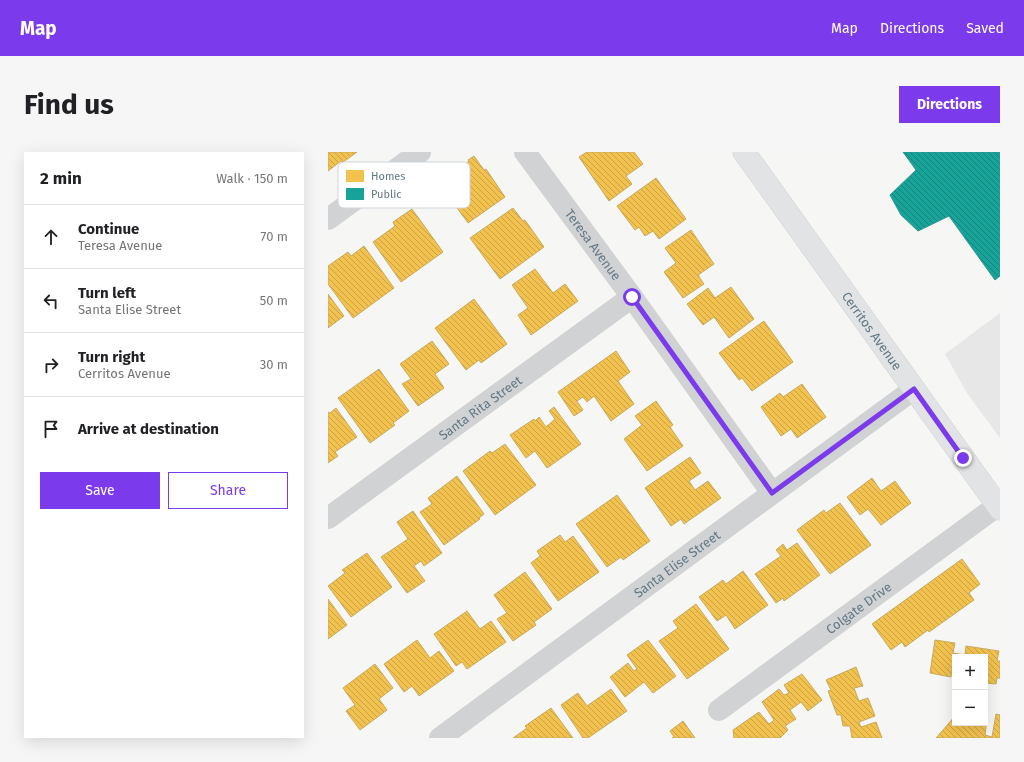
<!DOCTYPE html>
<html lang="en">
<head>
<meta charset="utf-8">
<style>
	body { margin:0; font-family:"Fira Sans",sans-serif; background:#f6f6f6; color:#202124 }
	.controls { position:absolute; right:12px; bottom:12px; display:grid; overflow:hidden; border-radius:0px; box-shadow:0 4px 16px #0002 }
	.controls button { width:36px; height:36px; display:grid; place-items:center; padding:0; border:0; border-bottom:1px solid #e0e0e0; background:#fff; color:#202124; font:20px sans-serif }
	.stop { position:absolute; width:12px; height:12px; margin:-9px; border:3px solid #7c3aed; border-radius:50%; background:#fff }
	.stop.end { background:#7c3aed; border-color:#fff; box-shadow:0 1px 4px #0008 }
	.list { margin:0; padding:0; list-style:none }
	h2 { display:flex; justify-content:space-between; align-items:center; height:52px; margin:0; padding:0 16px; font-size:17px }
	h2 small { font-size:13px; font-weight:400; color:#757577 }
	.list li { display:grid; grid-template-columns:26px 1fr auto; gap:12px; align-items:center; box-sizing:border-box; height:64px; padding:0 16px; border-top:1px solid #e0e0e0 }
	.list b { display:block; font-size:15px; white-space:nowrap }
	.list p { margin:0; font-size:13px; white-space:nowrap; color:#757577 }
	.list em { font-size:13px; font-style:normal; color:#757577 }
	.actions { display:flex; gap:8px; padding:12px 16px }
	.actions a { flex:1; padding:9px 0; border:1px solid #7c3aed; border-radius:0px; text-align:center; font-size:14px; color:#7c3aed }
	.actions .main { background:#7c3aed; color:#fff }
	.icon { flex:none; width:22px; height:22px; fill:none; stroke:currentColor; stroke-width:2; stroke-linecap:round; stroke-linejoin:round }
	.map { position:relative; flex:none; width:672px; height:586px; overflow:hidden; border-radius:0px }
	header { display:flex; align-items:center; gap:24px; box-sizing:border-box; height:56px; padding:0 20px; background:#7c3aed; color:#fff }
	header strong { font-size:19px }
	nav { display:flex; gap:22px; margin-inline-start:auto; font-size:14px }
	.intro { display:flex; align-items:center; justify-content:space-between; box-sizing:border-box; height:96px; padding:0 24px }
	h1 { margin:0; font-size:28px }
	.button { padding:10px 18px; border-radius:0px; background:#7c3aed; color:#fff; font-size:14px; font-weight:700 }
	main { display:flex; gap:24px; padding:0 24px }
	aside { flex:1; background:#fff; border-radius:0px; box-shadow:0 4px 16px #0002 }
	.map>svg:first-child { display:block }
	.built { fill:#e6e7e6 }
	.homes { fill:url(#homes-back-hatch); stroke:#c7ab5f }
	.public { fill:url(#public-back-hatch); stroke:#2e9693 }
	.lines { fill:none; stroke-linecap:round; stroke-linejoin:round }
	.secondary-casing { stroke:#d1d3d4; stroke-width:23 }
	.street { stroke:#d1d2d3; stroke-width:22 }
	.secondary { stroke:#e2e3e4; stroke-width:22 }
	.route { stroke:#7c3aed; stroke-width:5 }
	.labels { text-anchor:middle; stroke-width:4; stroke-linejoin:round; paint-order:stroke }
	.street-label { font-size:13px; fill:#627887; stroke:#fff }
	.key { fill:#fff; stroke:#d0d6db; stroke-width:1 }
	.key-label { font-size:11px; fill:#627887 }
</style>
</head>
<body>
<header>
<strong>Map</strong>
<nav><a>Map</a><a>Directions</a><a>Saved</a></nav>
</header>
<div class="intro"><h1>Find us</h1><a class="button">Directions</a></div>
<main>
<aside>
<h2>2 min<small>Walk · 150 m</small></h2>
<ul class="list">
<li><svg class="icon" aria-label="ahead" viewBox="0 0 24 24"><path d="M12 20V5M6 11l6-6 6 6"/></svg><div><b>Continue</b><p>Teresa Avenue</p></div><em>70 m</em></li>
<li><svg class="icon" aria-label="left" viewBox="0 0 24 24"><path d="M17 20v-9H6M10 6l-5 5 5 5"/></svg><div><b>Turn left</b><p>Santa Elise Street</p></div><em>50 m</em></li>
<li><svg class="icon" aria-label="right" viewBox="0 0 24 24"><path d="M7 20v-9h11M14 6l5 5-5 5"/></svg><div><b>Turn right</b><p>Cerritos Avenue</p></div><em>30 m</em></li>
<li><svg class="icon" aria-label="arrive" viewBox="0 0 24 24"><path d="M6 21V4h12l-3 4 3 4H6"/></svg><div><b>Arrive at destination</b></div></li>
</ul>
<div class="actions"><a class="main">Save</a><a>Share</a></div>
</aside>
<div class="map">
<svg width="672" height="586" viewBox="0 0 672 586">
	<defs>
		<pattern id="homes-back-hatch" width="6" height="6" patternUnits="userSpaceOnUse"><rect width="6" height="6" fill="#f2c14e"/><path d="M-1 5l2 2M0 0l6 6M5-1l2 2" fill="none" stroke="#c7a246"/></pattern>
		<pattern id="public-back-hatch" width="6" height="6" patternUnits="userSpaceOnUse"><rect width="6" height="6" fill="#17a398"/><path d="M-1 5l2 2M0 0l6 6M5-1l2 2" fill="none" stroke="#18837c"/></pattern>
	</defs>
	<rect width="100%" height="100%" fill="#f6f6f4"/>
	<!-- built -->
	<polygon class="built" points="672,161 672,286 639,241 617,202"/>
	<!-- homes -->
	<g class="homes">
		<polygon points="0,0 29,0 14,11 13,9 0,19"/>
		<polygon points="259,0 306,0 315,12 298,24 304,32 281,49 251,5"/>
		<polygon points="146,4 156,18 158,17 177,45 140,71 111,31 141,9 140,8"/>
		<polygon points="328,26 358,67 331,87 325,79 317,84 311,75 307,78 289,54"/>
		<polygon points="185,56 195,69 197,68 216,95 172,127 142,86"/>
		<polygon points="84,57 115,100 73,130 45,90 67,74 65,70"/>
		<polygon points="363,78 386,112 370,123 376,132 355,146 336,120 348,111 337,96"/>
		<polygon points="36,94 66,136 25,166 0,132 0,114 20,100 23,104"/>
		<polygon points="207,117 225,141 237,132 250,149 203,183 190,163 200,156 184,133"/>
		<polygon points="403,135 426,167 401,186 386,165 375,173 359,152 380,136 387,146"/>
		<polygon points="0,142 16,164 0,176"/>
		<polygon points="146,147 179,192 153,211 151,208 138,218 107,176"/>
		<polygon points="436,169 465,210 424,239 414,226 411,228 391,201"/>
		<polygon points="104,189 121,212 107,222 116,236 90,254 74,232 83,227 72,212"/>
		<polygon points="288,199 302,220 290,229 306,252 283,269 266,244 259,250 255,245 249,249 255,258 246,264 230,240"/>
		<polygon points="51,217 81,259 65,271 67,273 42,291 10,246"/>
		<polygon points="474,232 498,265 469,286 463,277 453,284 433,255 452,241 455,245"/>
		<polygon points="328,249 345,273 342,275 355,294 319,319 296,287 314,273 307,264"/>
		<polygon points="226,255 253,292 219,316 207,299 198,306 182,283 206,267 207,269 211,265 218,275 227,267 221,259"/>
		<polygon points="8,256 29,285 7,300 10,304 0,311 0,260 2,261"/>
		<polygon points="177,292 208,333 167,363 135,319 162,299 164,301"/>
		<polygon points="362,305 373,321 361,329 367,338 380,329 393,346 356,372 353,367 343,374 317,336"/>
		<polygon points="129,324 156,362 151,366 152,367 116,393 92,360 104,352 100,346"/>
		<polygon points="544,326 553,339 567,329 583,351 553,373 540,357 532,363 519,345"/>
		<polygon points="289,343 322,389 295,408 293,405 279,415 248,372"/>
		<polygon points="512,351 543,393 502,422 469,378 496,358 498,361"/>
		<polygon points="85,359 114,401 96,414 93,409 86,414 97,429 79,441 53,405 80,387 69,370"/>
		<polygon points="232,383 237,390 245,384 271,420 230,449 203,411 212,404 209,399"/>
		<polygon points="469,391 492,423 456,449 455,446 448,451 427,422 453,404 448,398 455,392 459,398"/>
		<polygon points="39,401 64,435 23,465 0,434 17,421 14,418"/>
		<polygon points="634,407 652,432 641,441 646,448 601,480 600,478 577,495 574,490 563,498 544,472"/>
		<polygon points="415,419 440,453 407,477 398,463 389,469 371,445 395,428 398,432"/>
		<polygon points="197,420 224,457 206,470 208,473 185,489 169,467 179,461 166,443"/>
		<polygon points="0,447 19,473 0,487"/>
		<polygon points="368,452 401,497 359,527 331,489 350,476 345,469"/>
		<polygon points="139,459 152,477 163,469 178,490 139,517 134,510 128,514 106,482"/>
		<polygon points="89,488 102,506 111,499 126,519 91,544 84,534 76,540 56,512"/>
		<polygon points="320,488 348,524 325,541 316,530 297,545 282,525 300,511 306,519 309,517 299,503"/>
		<polygon points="607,488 627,491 625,501 637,503 638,494 671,499 669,509 672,509 672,526 669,526 668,532 657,531 657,505 627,505 627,518 624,517 623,525 602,521"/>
		<polygon points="47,512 65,536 51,547 59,558 32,578 18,559 27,553 15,536"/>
		<polygon points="528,515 535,534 526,536 531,549 540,546 547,564 531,570 533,575 548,570 554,586 524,586 522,574 515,574 513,563 509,563 500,539 503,538 498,528"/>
		<polygon points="474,522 494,548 480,559 473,550 462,558 468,567 457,574 460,578 452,586 406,586 405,578 431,560 441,572 446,568 434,550 451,537 456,543 461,541 456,533"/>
		<polygon points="283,537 299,559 260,586 255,586 233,553 250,541 259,554"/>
		<polygon points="223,556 245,586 185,586 199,576 197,574"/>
		<polygon points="668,562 672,563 672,586 608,586 627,564 627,571 657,571 657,566 659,566 657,583 664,585"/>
		<polygon points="355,569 367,586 344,586 346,585 342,579"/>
	</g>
	<!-- public -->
	<polygon class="public" points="575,0 672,0 672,124 667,128 621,64 590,79 573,63 562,43 588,18"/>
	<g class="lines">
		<!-- secondary casing -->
		<g class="secondary-casing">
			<g id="secondary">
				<path id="s5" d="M 416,0 L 672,357"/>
			</g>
		</g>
		<!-- street -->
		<g class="street">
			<path id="s1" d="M 197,0 L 304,145 L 444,341"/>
			<polyline points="0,67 92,0"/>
			<path id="s2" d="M 0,366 L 304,145"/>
			<path id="s3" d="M 391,558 L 669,354"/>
			<path id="s4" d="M 112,586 L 586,237"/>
		</g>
		<!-- secondary -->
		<use href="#secondary" class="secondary"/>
	</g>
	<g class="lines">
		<!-- route -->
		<polyline class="route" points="304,145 444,341 586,237 635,306"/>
	</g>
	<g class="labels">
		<!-- street labels -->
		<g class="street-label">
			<text dy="5" stroke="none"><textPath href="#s1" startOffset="115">Teresa Avenue</textPath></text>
			<text dy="5" stroke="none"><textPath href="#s5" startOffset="220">Cerritos Avenue</textPath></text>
			<text dy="5" stroke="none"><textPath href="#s2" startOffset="188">Santa Rita Street</textPath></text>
			<text dy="5" stroke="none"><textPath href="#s4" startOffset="294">Santa Elise Street</textPath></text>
			<text dy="5" stroke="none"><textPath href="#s3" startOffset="173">Colgate Drive</textPath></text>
		</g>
	</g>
	<!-- legend -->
	<rect x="10" y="10" width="132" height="46" rx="6" class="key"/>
	<rect x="18" y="18" width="18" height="12" fill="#f2c14e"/>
	<rect x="18" y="36" width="18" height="12" fill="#17a398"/>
	<g class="key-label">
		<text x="43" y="28">Homes</text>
		<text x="43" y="46">Public</text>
	</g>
</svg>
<div class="controls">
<button>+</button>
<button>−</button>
</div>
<div class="stop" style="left:304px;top:145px"></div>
<div class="stop end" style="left:635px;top:306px"></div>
</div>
</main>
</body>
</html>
